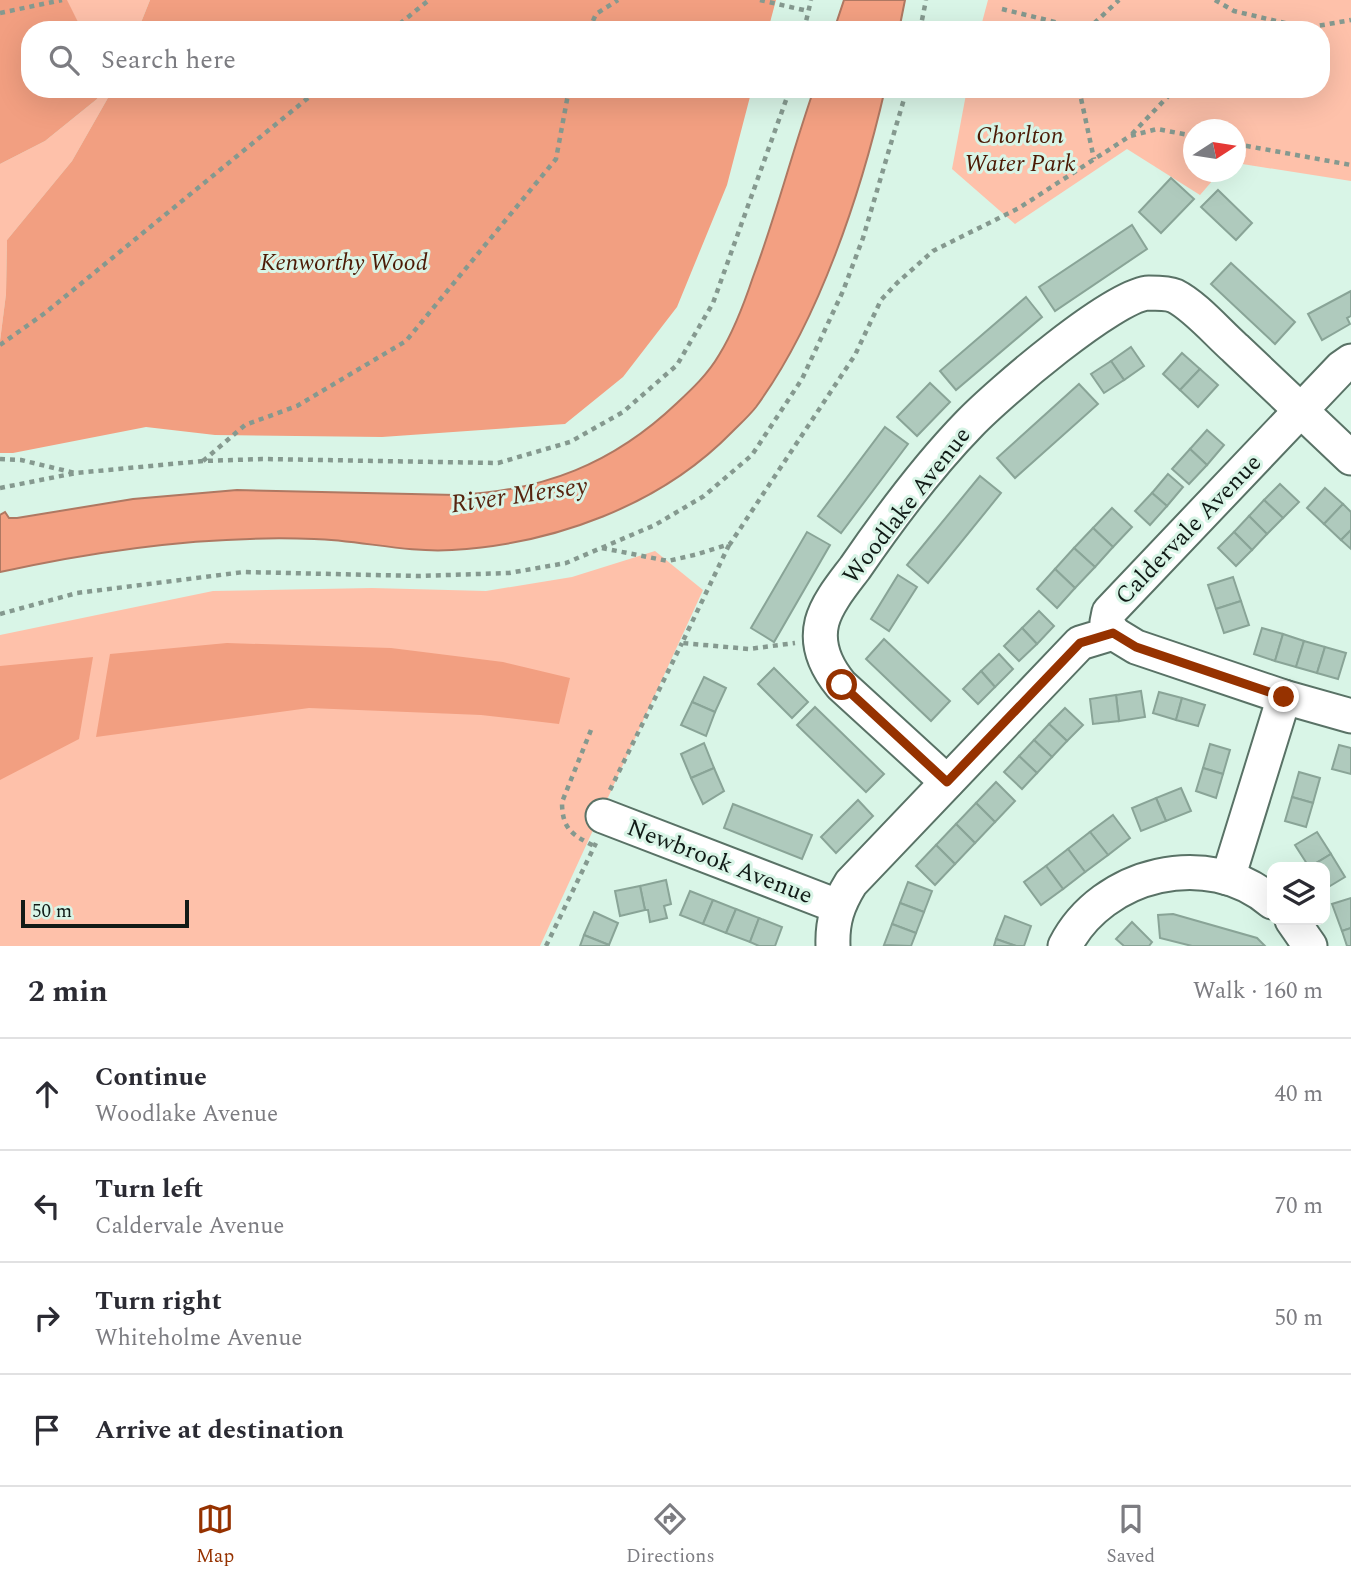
<!DOCTYPE html>
<html lang="en">
<head>
<meta charset="utf-8">
<style>
	body { margin:0; font-family:Spectral,serif; background:#f2f2f3; color:#2b2b33 }
	.controls { position:absolute; right:21px; bottom:21px; display:grid; overflow:hidden; border-radius:14px; box-shadow:0 7px 28px #0002 }
	.controls button { width:63px; height:63px; display:grid; place-items:center; padding:0; border:0; border-bottom:2px solid #e1e1e2; background:#fff; color:#2b2b33; font:35px sans-serif }
	.compass { position:absolute; left:1183px; top:119px; width:63px; height:63px; border-radius:50%; background:#fff; box-shadow:0 7px 28px #0002; rotate:78deg }
	.scale { position:absolute; left:21px; bottom:18px; width:168px; box-sizing:border-box; padding-left:7px; border:4px solid #111b17; border-top:0; font-size:19px; line-height:24px; white-space:nowrap; color:#111b17; -webkit-text-stroke:5px #d9f5e7; paint-order:stroke }
	.stop { position:absolute; width:21px; height:21px; margin:-16px; border:5px solid #963200; border-radius:50%; background:#fff }
	.stop.end { background:#963200; border-color:#fff; box-shadow:0 2px 7px #0008 }
	.list { margin:0; padding:0; list-style:none }
	h2 { display:flex; justify-content:space-between; align-items:center; height:91px; margin:0; padding:0 28px; font-size:30px }
	h2 small { font-size:23px; font-weight:400; color:#7c7c81 }
	.list li { display:grid; grid-template-columns:46px 1fr auto; gap:21px; align-items:center; box-sizing:border-box; height:112px; padding:0 28px; border-top:2px solid #e1e1e2 }
	.list b { display:block; font-size:26px; white-space:nowrap }
	.list p { margin:0; font-size:23px; white-space:nowrap; color:#7c7c81 }
	.list em { font-size:23px; font-style:normal; color:#7c7c81 }
	.icon { flex:none; width:38px; height:38px; fill:none; stroke:currentColor; stroke-width:2; stroke-linecap:round; stroke-linejoin:round }
	.map { position:relative; flex:none; width:1351px; height:946px; overflow:hidden }
	.search { position:absolute; background:#fff; box-shadow:0 7px 28px #0002; left:21px; right:21px; top:21px; height:77px; display:flex; align-items:center; gap:18px; box-sizing:border-box; padding:0 24px; border-radius:28px; color:#7c7c81; font-size:26px }
	.sheet { height:539px; background:#fff }
	nav { display:flex; justify-content:space-around; align-items:center; box-sizing:border-box; height:98px; border-top:2px solid #e1e1e2; background:#fff; font-size:19px; color:#7c7c81 }
	nav a { display:grid; justify-items:center; gap:4px }
	nav .on { color:#963200 }
	.map>svg:first-child { display:block }
	.green { fill:#fec1aa }
	.forest { fill:#f29f81 }
	.water { fill:#f3a082; stroke:#af7862; stroke-width:2 }
	.building { fill:#afcabd; stroke:#89a497; stroke-width:2 }
	.lines { fill:none; stroke-linecap:round; stroke-linejoin:round }
	.minor-casing { stroke:#597266; stroke-width:37 }
	.path { stroke:#85998f; stroke-width:4.5; stroke-dasharray:5 5; stroke-linecap:butt }
	.minor { stroke:#fff; stroke-width:33 }
	.route { stroke:#963200; stroke-width:9 }
	.labels { text-anchor:middle; stroke-width:6; stroke-linejoin:round; paint-order:stroke }
	.park-label { font-size:24px; font-style:italic; fill:#4c1a05; stroke:#d9f5e7 }
	.street-label { font-size:24px; fill:#111b17; stroke:#d9f5e7 }
	.water-label { font-size:26px; font-style:italic; fill:#56230e; stroke:#d9f5e7 }
</style>
</head>
<body>
<div class="map">
<svg width="1351" height="946" viewBox="0 0 1351 946">
	<rect width="100%" height="100%" fill="#d9f5e7"/>
	<!-- green -->
	<g class="green">
		<polygon points="66,0 150,0 138,30 82,30"/>
		<polygon points="988,0 1351,0 1351,181 1236,163 1236,130 1194,130 1194,172 1220,172 1200,195 1127,149 1015,224 952,169 967,89 1321,89 1321,30 980,30"/>
		<polygon points="101,89 113,89 72,161 7,240 6,294 0,341 0,164 45,141 97,99"/>
		<polygon points="655,551 703,590 540,946 0,946 0,635 213,591 372,588 486,591 572,577"/>
	</g>
	<!-- forest -->
	<g class="forest">
		<polygon points="0,0 67,0 82,30 30,30 30,89 101,89 97,99 45,141 0,164"/>
		<polygon points="150,0 776,0 768,30 138,30"/>
		<polygon points="113,89 752,89 727,185 677,307 623,377 565,424 382,437 215,435 146,427 13,453 0,453 0,341 6,294 7,240 72,161"/>
		<polygon points="227,643 391,648 503,662 570,678 559,724 481,715 309,708 96,737 110,654"/>
		<polygon points="93,657 79,739 0,780 0,666"/>
	</g>
	<!-- water -->
	<g class="water">
		<polygon points="844,0 905,0 899,30 834,30"/>
		<path d="M 814,89 L 885,89 C 861,193 819,321 756,407 C 749,416 740,424 732,432 C 660,506 553,544 452,550 C 406,553 359,540 314,539 C 208,535 104,549 0,572 L 0,515 L 5,512 L 9,518 L 17,518 L 133,499 L 237,490 L 456,495 C 543,491 613,464 677,403 C 692,389 708,374 719,355 C 734,331 744,304 753,277 C 776,216 792,152 814,89 Z"/>
	</g>
	<!-- building -->
	<g class="building">
		<polygon points="1171,178 1194,199 1161,233 1139,212"/>
		<polygon points="1218,190 1252,223 1236,240 1201,207"/>
		<polygon points="1132,225 1147,249 1055,311 1039,287"/>
		<polygon points="1231,263 1295,322 1275,344 1211,284"/>
		<polygon points="1351,291 1351,316 1347,318 1350,324 1322,340 1308,314"/>
		<polygon points="1026,297 1042,317 956,390 940,371"/>
		<polygon points="1131,347 1144,366 1124,380 1111,361"/>
		<polygon points="1182,353 1200,369 1180,390 1163,374"/>
		<polygon points="1111,361 1124,380 1104,393 1091,374"/>
		<polygon points="1200,369 1218,385 1198,407 1180,390"/>
		<polygon points="930,383 950,402 917,436 897,417"/>
		<polygon points="1079,384 1098,404 1015,478 997,458"/>
		<polygon points="885,427 908,444 841,533 818,516"/>
		<polygon points="1207,430 1224,445 1207,465 1190,449"/>
		<polygon points="1190,449 1207,465 1189,484 1172,469"/>
		<polygon points="1168,474 1183,487 1167,506 1152,493"/>
		<polygon points="980,476 1001,493 928,583 907,565"/>
		<polygon points="1280,484 1299,502 1283,518 1264,500"/>
		<polygon points="1325,488 1343,504 1324,524 1307,508"/>
		<polygon points="1152,493 1167,506 1150,525 1135,511"/>
		<polygon points="1264,500 1283,518 1267,534 1249,516"/>
		<polygon points="1343,504 1351,512 1351,530 1341,540 1324,524"/>
		<polygon points="1112,508 1132,527 1113,547 1093,528"/>
		<polygon points="1249,516 1267,534 1252,550 1234,532"/>
		<polygon points="1093,528 1113,547 1095,567 1074,548"/>
		<polygon points="1351,530 1351,549 1341,540"/>
		<polygon points="807,532 830,545 774,642 751,628"/>
		<polygon points="1234,532 1252,550 1236,566 1218,548"/>
		<polygon points="1074,548 1095,567 1075,588 1055,569"/>
		<polygon points="1055,569 1075,588 1057,608 1037,589"/>
		<polygon points="898,575 917,587 889,631 871,619"/>
		<polygon points="1233,577 1241,601 1216,609 1208,585"/>
		<polygon points="1241,601 1249,625 1224,633 1216,609"/>
		<polygon points="1039,611 1054,626 1037,644 1022,628"/>
		<polygon points="1022,628 1037,644 1019,661 1004,646"/>
		<polygon points="1262,628 1283,634 1275,661 1254,654"/>
		<polygon points="1283,634 1304,641 1296,667 1275,661"/>
		<polygon points="884,639 950,701 931,721 866,659"/>
		<polygon points="1304,641 1325,647 1317,673 1296,667"/>
		<polygon points="1325,647 1346,653 1338,679 1317,673"/>
		<polygon points="999,654 1013,669 995,687 981,671"/>
		<polygon points="774,668 808,702 792,718 758,684"/>
		<polygon points="981,671 995,687 978,704 963,689"/>
		<polygon points="704,677 726,688 715,712 692,702"/>
		<polygon points="1141,691 1145,717 1119,721 1116,695"/>
		<polygon points="1159,692 1182,698 1176,720 1153,713"/>
		<polygon points="1116,695 1119,721 1093,724 1090,699"/>
		<polygon points="1182,698 1205,705 1198,726 1176,720"/>
		<polygon points="692,702 715,712 706,736 681,725"/>
		<polygon points="815,707 884,774 866,792 797,725"/>
		<polygon points="1065,708 1083,725 1067,741 1049,724"/>
		<polygon points="1049,724 1067,741 1052,757 1034,740"/>
		<polygon points="1034,740 1052,757 1037,773 1019,756"/>
		<polygon points="704,743 714,768 691,778 681,754"/>
		<polygon points="1210,744 1230,750 1223,774 1203,768"/>
		<polygon points="1339,745 1351,748 1351,774 1332,769"/>
		<polygon points="1019,756 1037,773 1022,789 1004,772"/>
		<polygon points="714,768 724,791 703,804 691,778"/>
		<polygon points="1203,768 1223,774 1216,798 1196,791"/>
		<polygon points="1299,772 1320,778 1313,803 1292,797"/>
		<polygon points="996,782 1015,801 995,822 976,803"/>
		<polygon points="1181,788 1191,811 1166,821 1156,798"/>
		<polygon points="1292,797 1313,803 1306,827 1285,821"/>
		<polygon points="1156,798 1166,821 1141,831 1132,808"/>
		<polygon points="858,800 873,816 836,853 821,837"/>
		<polygon points="976,803 995,822 975,843 956,824"/>
		<polygon points="733,804 812,835 802,859 724,828"/>
		<polygon points="1113,815 1130,838 1108,855 1090,832"/>
		<polygon points="956,824 975,843 955,864 936,845"/>
		<polygon points="1090,832 1108,855 1085,872 1068,849"/>
		<polygon points="1317,832 1331,854 1309,867 1295,845"/>
		<polygon points="936,845 955,864 935,885 916,866"/>
		<polygon points="1068,849 1085,872 1063,889 1046,866"/>
		<polygon points="1331,854 1345,877 1325,889 1325,867 1310,867"/>
		<polygon points="1046,866 1063,889 1041,905 1024,882"/>
		<polygon points="666,880 671,904 664,906 667,918 650,922 648,910 645,910 640,886"/>
		<polygon points="908,882 932,891 924,912 900,903"/>
		<polygon points="640,886 645,910 620,916 615,891"/>
		<polygon points="690,891 713,900 703,924 680,915"/>
		<polygon points="1351,898 1351,928 1342,931 1332,904"/>
		<polygon points="713,900 736,909 726,933 703,924"/>
		<polygon points="900,903 924,912 916,933 892,924"/>
		<polygon points="736,909 759,918 750,942 726,933"/>
		<polygon points="594,912 618,923 609,945 584,935"/>
		<polygon points="1173,914 1257,938 1265,946 1192,946 1160,938 1158,915"/>
		<polygon points="1005,916 1031,926 1024,946 1016,946 996,939"/>
		<polygon points="759,918 782,927 775,946 759,946 750,942"/>
		<polygon points="1132,922 1152,942 1149,946 1124,946 1116,939"/>
		<polygon points="892,924 916,933 911,946 884,945"/>
		<polygon points="1351,928 1351,946 1347,946 1342,931"/>
		<polygon points="584,935 609,945 609,946 580,946"/>
		<polygon points="996,939 1016,946 994,946"/>
	</g>
	<g class="lines">
		<!-- minor casing -->
		<g class="minor-casing">
			<g id="minor">
				<polyline points="1113,633 1136,647 1284,697 1351,716"/>
				<path d="M 947,782 L 841,685 C 827,668 816,646 822,622 C 827,603 843,584 855,568 C 890,517 927,467 970,423 C 998,394 1114,294 1149,293 C 1157,293 1168,293 1175,296 C 1195,306 1218,333 1235,348 C 1274,385 1312,421 1351,458"/>
				<polyline points="603,816 837,906"/>
				<polyline points="1228,878 1284,697"/>
				<polyline points="1292,920 1310,946"/>
				<path d="M 833,946 C 832,921 838,904 851,883 L 1080,643 L 1113,633 L 1107,622 L 1109,612 L 1341,368 L 1351,361"/>
				<path d="M 1065,946 C 1102,873 1208,847 1272,902"/>
			</g>
		</g>
		<!-- path -->
		<g class="path">
			<polyline points="760,0 808,11"/>
			<polyline points="1215,0 1234,11 1306,28 1351,20"/>
			<polyline points="1002,9 1059,23 1068,30"/>
			<polyline points="0,13 62,0"/>
			<polyline points="392,30 429,0"/>
			<polyline points="589,30 596,14 618,0"/>
			<polyline points="804,30 811,0"/>
			<polyline points="920,30 926,0"/>
			<polyline points="1087,30 1119,0"/>
			<polyline points="1266,30 1274,20"/>
			<polyline points="1079,89 1094,159"/>
			<polyline points="1132,134 1175,89"/>
			<polyline points="1236,144 1351,165"/>
			<polyline points="0,345 45,313 319,89"/>
			<polyline points="0,459 21,460 75,473"/>
			<polyline points="203,461 245,425 297,406 406,341 556,159 569,89"/>
			<polyline points="0,488 76,473 203,461 262,459 498,463 570,442 623,412 677,365 713,303 790,89"/>
			<polyline points="729,545 682,643 749,649 795,643"/>
			<polyline points="602,548 668,561 698,554 730,544 855,355 881,300 897,283 933,251 1019,208 1130,136 1157,129 1194,136"/>
			<polyline points="0,614 77,593 244,572 419,576 509,573 566,563 655,525 704,496 752,455 802,379 843,291 863,238 907,89"/>
			<path d="M 591,730 L 562,802 C 562,830 573,835 594,846"/>
			<polyline points="610,790 682,643"/>
			<polyline points="546,946 596,843"/>
		</g>
		<!-- minor -->
		<use href="#minor" class="minor"/>
	</g>
	<g class="lines">
		<!-- route -->
		<polyline class="route" points="842,685 947,782 1080,643 1113,633 1136,647 1284,697"/>
	</g>
	<g class="labels">
		<!-- park labels -->
		<g class="park-label">
			<text x="1020" y="143">Chorlton<tspan x="1020" dy="28">Water Park</tspan></text>
			<text x="344" y="270">Kenworthy Wood</text>
		</g>
		<!-- street labels -->
		<g class="street-label">
			<text transform="translate(906 505) rotate(-52)" y="8">Woodlake Avenue</text>
			<text transform="translate(1188 529) rotate(-46)" y="8">Caldervale Avenue</text>
			<text transform="translate(720 861) rotate(21)" y="8">Newbrook Avenue</text>
		</g>
		<!-- water labels -->
		<g class="water-label">
			<text transform="translate(519 494) rotate(-8)" y="9">River Mersey</text>
		</g>
	</g>
</svg>
<div class="controls">
<button><svg class="icon" aria-label="layers" viewBox="0 0 24 24"><path d="M12 4l9 5-9 5-9-5zM3 14l9 5 9-5"/></svg></button>
</div>
<svg class="compass" viewBox="-18 -18 36 36"><path d="M0-13l5 13h-10z" fill="#e53935"/><path d="M0 13l5-13h-10z" fill="#7c7c81"/></svg>
<div class="scale">50 m</div>
<div class="stop" style="left:842px;top:685px"></div>
<div class="stop end" style="left:1284px;top:697px"></div>
<div class="search"><svg class="icon" aria-label="search" viewBox="0 0 24 24"><circle cx="10" cy="10" r="6"/><path d="M15 15l6 6"/></svg>Search here</div>
</div>
<section class="sheet">
<h2>2 min<small>Walk · 160 m</small></h2>
<ul class="list">
<li><svg class="icon" aria-label="ahead" viewBox="0 0 24 24"><path d="M12 20V5M6 11l6-6 6 6"/></svg><div><b>Continue</b><p>Woodlake Avenue</p></div><em>40 m</em></li>
<li><svg class="icon" aria-label="left" viewBox="0 0 24 24"><path d="M17 20v-9H6M10 6l-5 5 5 5"/></svg><div><b>Turn left</b><p>Caldervale Avenue</p></div><em>70 m</em></li>
<li><svg class="icon" aria-label="right" viewBox="0 0 24 24"><path d="M7 20v-9h11M14 6l5 5-5 5"/></svg><div><b>Turn right</b><p>Whiteholme Avenue</p></div><em>50 m</em></li>
<li><svg class="icon" aria-label="arrive" viewBox="0 0 24 24"><path d="M6 21V4h12l-3 4 3 4H6"/></svg><div><b>Arrive at destination</b></div></li>
</ul>
</section>
<nav>
<a class="on"><svg class="icon" aria-label="map" viewBox="0 0 24 24"><path d="M3 6l6-2 6 2 6-2v14l-6 2-6-2-6 2zM9 4v14M15 6v14"/></svg>Map</a>
<a><svg class="icon" aria-label="directions" viewBox="0 0 24 24"><path d="M12 3l9 9-9 9-9-9zM9 14v-3h6M13 9l2 2-2 2"/></svg>Directions</a>
<a><svg class="icon" aria-label="saved" viewBox="0 0 24 24"><path d="M7 4h10v16l-5-4-5 4z"/></svg>Saved</a>
</nav>
</body>
</html>
